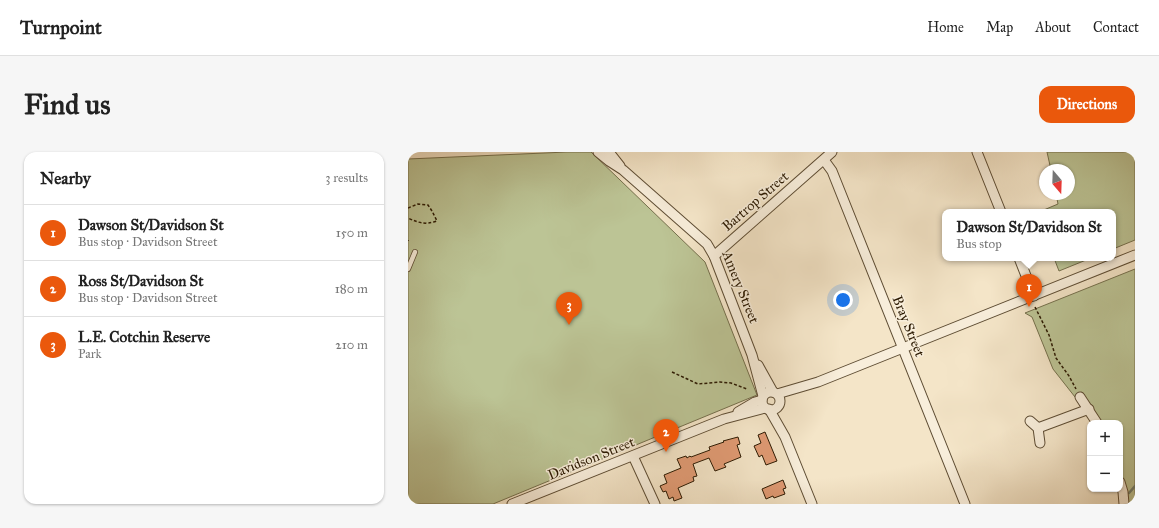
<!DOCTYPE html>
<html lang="en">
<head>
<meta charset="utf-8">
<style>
	body { margin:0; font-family:"IM FELL Great Primer",serif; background:#f6f6f6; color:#222 }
	.controls { position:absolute; right:12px; bottom:12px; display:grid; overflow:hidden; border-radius:8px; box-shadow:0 1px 3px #0004 }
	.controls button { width:36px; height:36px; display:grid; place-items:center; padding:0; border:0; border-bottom:1px solid #e0e0e0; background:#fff; color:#222; font:20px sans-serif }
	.compass { position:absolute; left:631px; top:12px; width:36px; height:36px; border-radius:50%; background:#fff; box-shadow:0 1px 3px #0004; rotate:161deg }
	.you { position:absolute; left:435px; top:148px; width:14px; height:14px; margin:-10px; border:3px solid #fff; border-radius:50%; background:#1a73e8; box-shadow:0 0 0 6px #1a73e833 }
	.badge { display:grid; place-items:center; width:26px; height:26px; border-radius:50%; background:#ea580c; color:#fff; font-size:13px; font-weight:700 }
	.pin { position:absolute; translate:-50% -33px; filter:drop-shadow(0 1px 2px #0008) }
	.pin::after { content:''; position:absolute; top:21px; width:14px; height:12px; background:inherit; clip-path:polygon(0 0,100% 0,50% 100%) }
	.popup { position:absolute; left:534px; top:57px; width:174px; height:52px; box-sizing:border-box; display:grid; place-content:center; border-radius:8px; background:#fff; filter:drop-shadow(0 1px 3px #0005); font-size:13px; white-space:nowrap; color:#767676 }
	.popup b { font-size:15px; color:#222 }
	.popup::after { content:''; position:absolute; left:50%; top:100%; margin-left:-8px; border:8px solid transparent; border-top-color:#fff }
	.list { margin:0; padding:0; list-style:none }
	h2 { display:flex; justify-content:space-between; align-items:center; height:52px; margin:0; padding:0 16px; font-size:17px }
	h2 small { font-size:13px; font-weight:400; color:#767676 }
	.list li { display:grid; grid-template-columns:26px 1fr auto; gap:12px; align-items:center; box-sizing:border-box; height:56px; padding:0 16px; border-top:1px solid #e0e0e0 }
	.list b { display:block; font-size:15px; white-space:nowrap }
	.list p { margin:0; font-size:13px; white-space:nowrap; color:#767676 }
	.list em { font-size:13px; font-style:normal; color:#767676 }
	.map { position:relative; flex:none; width:727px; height:352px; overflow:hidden; border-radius:12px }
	header { display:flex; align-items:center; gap:24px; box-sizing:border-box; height:56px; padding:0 20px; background:#fff; border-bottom:1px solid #e0e0e0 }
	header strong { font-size:19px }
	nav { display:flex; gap:22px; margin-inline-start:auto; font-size:14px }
	.intro { display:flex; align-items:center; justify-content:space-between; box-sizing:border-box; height:96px; padding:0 24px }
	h1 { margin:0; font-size:28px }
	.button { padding:10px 18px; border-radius:12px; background:#ea580c; color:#fff; font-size:14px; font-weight:700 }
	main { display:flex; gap:24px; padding:0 24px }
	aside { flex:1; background:#fff; border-radius:12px; box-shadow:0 1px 3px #0004 }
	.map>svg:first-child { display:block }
	.green { fill:#bcc495; stroke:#746f4c }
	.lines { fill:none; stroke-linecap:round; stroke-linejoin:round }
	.stream { stroke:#6f7d6d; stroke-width:2.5 }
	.building { fill:#e09a73; stroke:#2c1a02 }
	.lane-casing { stroke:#5e4d34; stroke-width:6 }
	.street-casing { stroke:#5e4d34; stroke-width:11 }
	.path { stroke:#2c1a02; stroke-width:1.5; stroke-dasharray:3 2; stroke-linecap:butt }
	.lane { stroke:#f8eedb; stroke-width:4.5 }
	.street { stroke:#f8eedb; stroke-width:9 }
	.labels { text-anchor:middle; stroke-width:3; stroke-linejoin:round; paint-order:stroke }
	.street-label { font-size:14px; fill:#2c1a02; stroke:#f8eedb }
</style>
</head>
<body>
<header>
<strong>Turnpoint</strong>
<nav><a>Home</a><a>Map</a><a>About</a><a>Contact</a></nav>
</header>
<div class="intro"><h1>Find us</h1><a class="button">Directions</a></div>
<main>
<aside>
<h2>Nearby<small>3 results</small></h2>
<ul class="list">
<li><span class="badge">1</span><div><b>Dawson St/Davidson St</b><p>Bus stop · Davidson Street</p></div><em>150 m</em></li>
<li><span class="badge">2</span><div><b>Ross St/Davidson St</b><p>Bus stop · Davidson Street</p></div><em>180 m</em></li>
<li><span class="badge">3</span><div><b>L.E. Cotchin Reserve</b><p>Park</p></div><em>210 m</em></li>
</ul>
</aside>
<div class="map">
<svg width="727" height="352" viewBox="0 0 727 352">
	<rect width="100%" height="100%" fill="#f4e5c8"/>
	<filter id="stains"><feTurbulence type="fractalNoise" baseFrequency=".005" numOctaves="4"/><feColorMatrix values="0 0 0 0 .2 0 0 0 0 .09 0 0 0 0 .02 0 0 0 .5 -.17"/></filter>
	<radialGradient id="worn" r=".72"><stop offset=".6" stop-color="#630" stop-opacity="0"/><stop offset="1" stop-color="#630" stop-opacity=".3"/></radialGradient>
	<!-- green -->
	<g class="green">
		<polygon points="159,0 183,0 297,110 349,243 85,352 0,352 0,7"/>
		<polygon points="639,0 727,0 727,88 705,97 705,60 631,60 650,52 648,42 661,42 661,18 643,18"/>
		<polygon points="646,106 683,106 651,119"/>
		<polygon points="727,117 727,352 720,352 717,334 712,316 712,271 694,271 674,240 667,245 645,217 624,165 617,161"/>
	</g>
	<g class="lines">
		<!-- stream -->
		<polyline class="stream" points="721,341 727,334"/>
	</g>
	<!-- building -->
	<g class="building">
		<polygon points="357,280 369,309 358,313 354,303 351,305 346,294 353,291 350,283"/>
		<polygon points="330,285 332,292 329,293 333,305 316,312 318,315 307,319 301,306 285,312 289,324 285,325 286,329 270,336 274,346 266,349 265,345 261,347 258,339 255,340 252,334 259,331 256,323 273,316 269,307 278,304 279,306 282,304 283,305 302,298 301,295 316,290 315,289"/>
		<polygon points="375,328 378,336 375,337 377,342 366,346 365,344 358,347 354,337"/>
	</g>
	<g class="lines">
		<!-- lane casing -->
		<g class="lane-casing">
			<polyline id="lane" points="0,117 7,100"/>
		</g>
		<!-- street casing -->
		<g class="street-casing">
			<g id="street">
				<polyline points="190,0 201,9 215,18 299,92 306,104 344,203 355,244"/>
				<polyline points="201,0 212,14"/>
				<polyline points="569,0 593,60"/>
				<polyline points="416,8 424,19 557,352"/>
				<polyline points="306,104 424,0"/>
				<polyline points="611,106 626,144"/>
				<polyline points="350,213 365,240"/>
				<circle cx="363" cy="249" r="9"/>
				<polyline points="369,242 410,230 727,103"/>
				<polyline points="672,245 689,271"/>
				<polyline points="361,257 377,285 404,352"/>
				<polyline points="330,260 347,250 354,248"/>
				<polyline points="622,269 630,276 632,291"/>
				<polyline points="630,276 681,257"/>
				<polyline points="225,304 247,352"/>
				<polyline points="712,330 715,340 716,352"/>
				<polyline points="104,352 316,267 357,256"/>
			</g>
		</g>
		<!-- path -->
		<g class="path">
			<path d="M 0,56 L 10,52 L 20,53 L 24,59 L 29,69 C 17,73 11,71 0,66"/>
			<polyline points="0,88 0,89"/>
			<polyline points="627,155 641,183 648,206 661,224 668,237"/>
			<polyline points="264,220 290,232 312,230 323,231 339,237"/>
		</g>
		<!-- lane -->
		<use href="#lane" class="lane"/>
		<!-- street -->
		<use href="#street" class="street"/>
	</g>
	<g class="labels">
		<!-- street labels -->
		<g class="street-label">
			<text transform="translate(347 49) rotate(-41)" y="5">Bartrop Street</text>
			<text transform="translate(333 135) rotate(68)" y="5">Amery Street</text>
			<text transform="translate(501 174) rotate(68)" y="5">Bray Street</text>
			<text transform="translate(183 306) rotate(-22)" y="5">Davidson Street</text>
		</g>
	</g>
	<rect width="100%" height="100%" filter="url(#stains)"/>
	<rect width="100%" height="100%" fill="url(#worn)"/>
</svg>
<div class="controls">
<button>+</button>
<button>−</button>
</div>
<svg class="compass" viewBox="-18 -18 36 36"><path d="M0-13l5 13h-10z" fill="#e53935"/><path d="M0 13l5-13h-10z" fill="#767676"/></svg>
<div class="you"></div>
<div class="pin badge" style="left:621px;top:155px">1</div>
<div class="popup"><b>Dawson St/Davidson St</b>Bus stop</div>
<div class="pin badge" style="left:258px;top:300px">2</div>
<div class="pin badge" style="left:161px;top:173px">3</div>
</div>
</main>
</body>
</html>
